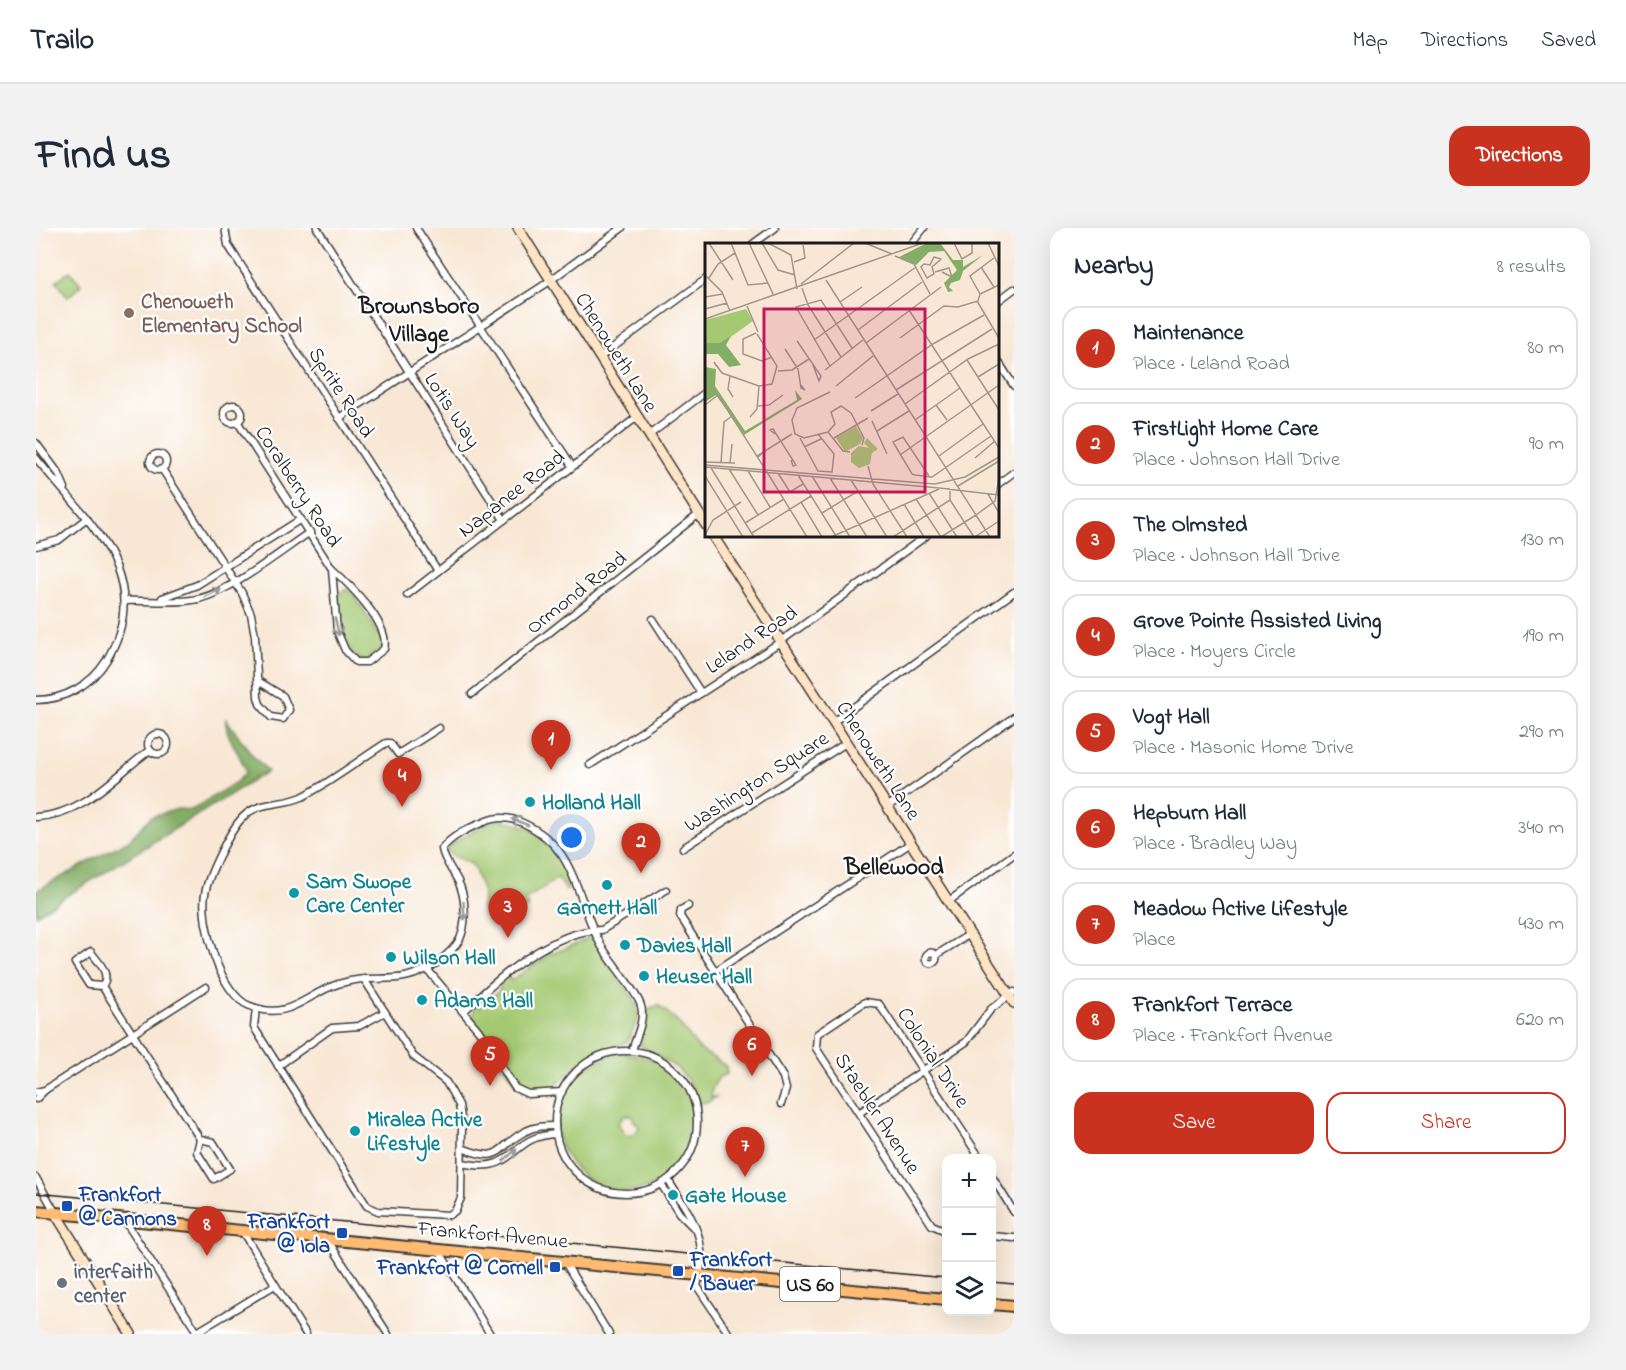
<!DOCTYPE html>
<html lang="en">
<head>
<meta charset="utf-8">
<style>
	body { margin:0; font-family:"Indie Flower",sans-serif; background:#f2f2f3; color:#1f2937 }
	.controls { position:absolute; right:18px; bottom:18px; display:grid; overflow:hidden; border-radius:12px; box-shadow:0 6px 24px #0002 }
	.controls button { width:54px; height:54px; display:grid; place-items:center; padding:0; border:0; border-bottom:2px solid #e0e1e3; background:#fff; color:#1f2937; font:30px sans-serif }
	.you { position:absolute; left:536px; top:610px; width:21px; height:21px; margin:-15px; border:4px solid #fff; border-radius:50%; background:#1a73e8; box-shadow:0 0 0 9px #1a73e833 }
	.badge { display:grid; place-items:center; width:39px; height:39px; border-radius:50%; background:#c8321e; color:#fff; font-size:20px; font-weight:700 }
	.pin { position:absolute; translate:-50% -50px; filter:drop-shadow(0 2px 3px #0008) }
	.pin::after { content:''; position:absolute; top:32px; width:21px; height:18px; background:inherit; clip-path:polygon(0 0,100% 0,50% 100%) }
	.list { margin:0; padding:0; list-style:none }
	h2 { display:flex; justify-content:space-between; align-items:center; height:78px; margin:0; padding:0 24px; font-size:26px }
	h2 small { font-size:20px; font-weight:400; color:#747a83 }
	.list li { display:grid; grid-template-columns:39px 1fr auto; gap:18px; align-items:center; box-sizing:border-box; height:84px; margin:0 12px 12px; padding:0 12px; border:2px solid #e0e1e3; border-radius:18px }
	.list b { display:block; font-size:22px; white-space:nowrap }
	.list p { margin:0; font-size:20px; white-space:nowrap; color:#747a83 }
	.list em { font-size:20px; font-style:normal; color:#747a83 }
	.actions { display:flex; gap:12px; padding:18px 24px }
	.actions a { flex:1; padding:14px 0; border:2px solid #c8321e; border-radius:18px; text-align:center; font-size:21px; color:#c8321e }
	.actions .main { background:#c8321e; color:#fff }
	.icon { flex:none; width:33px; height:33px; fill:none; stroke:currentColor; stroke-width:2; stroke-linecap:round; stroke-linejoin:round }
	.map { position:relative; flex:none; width:978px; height:1106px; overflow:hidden; border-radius:18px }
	header { display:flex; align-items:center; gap:36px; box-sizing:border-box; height:84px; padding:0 30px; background:#fff; border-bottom:2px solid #e0e1e3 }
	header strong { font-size:28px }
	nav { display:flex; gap:33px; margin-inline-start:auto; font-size:21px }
	.intro { display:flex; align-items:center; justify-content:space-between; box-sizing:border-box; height:144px; padding:0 36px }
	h1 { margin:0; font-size:42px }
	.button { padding:15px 27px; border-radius:18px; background:#c8321e; color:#fff; font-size:21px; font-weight:700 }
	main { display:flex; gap:36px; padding:0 36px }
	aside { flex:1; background:#fff; border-radius:18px; box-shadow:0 6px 24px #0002 }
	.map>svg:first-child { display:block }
	.green { fill:#a5c973; stroke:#607248; stroke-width:1.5; fill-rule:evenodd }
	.forest { fill:#84ad65; stroke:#506440; stroke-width:1.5 }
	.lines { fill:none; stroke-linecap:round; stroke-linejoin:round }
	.street-casing { stroke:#3d3a38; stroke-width:9 }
	.secondary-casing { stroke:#3d3a38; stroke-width:12 }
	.primary-casing { stroke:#3d3a38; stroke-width:14 }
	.street { stroke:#fff; stroke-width:6 }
	.secondary { stroke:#ffe4c6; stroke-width:9 }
	.primary { stroke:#ffbb71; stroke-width:10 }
	.rail { stroke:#1c1c1c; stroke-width:1.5 }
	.oneway { stroke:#999 }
	.education-dot { fill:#8d6e63; stroke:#fff; stroke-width:2 }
	.culture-dot { fill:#0f9aa8; stroke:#fff; stroke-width:2 }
	.transit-dot { fill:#1a4fb4; stroke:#fff; stroke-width:2 }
	.worship-dot { fill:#6b7280; stroke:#fff; stroke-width:2 }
	.labels { text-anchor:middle; stroke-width:4.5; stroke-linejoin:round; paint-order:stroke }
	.shield { fill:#fff; stroke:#606060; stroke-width:1.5 }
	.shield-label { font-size:20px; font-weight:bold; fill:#1c1c1c }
	.education-label { font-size:21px; font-weight:bold; fill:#785e54; stroke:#fff; text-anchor:start }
	.street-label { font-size:21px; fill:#1c1c1c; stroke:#fff }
	.culture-label { font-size:21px; font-weight:bold; fill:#0d838f; stroke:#fff; text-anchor:start }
	.transit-label { font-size:21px; font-weight:bold; fill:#164399; stroke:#fff; text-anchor:start }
	.worship-label { font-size:21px; font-weight:bold; fill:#5b616d; stroke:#fff; text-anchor:start }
	.quarter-label { font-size:24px; font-weight:bold; fill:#1c1c1c; stroke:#fff }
	.inset-road { fill:none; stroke:#a0968a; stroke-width:1.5 }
	.view { fill:#c2185b; fill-opacity:0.15; stroke:#c2185b; stroke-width:3 }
	.inset-edge { fill:none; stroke:#1c1c1c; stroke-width:3 }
</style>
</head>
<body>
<header>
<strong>Trailo</strong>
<nav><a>Map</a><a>Directions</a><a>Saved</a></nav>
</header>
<div class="intro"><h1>Find us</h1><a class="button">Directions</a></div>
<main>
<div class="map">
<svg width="978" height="1106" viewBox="0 0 978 1106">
	<rect width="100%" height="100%" fill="#fff"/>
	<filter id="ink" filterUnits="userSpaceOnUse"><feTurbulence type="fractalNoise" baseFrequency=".0167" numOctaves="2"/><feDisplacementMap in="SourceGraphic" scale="12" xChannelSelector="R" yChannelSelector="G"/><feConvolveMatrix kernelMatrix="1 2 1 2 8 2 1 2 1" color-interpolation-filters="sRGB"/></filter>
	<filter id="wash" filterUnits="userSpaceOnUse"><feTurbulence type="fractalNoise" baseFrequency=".008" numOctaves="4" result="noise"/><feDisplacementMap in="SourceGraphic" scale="24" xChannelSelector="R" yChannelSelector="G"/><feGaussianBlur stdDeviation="1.35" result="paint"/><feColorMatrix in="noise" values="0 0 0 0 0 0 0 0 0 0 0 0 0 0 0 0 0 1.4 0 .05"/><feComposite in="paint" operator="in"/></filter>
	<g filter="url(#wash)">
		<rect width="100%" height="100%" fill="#f8e7d4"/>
		<!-- green -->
		<g class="green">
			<polygon points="34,43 45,57 32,69 20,53"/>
			<path d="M 311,361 L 320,369 L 341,405 L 346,408 L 347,419 L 332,432 L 321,431 C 307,417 300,386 301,367 Z"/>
			<path d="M 463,592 C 498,595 512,613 531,640 L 532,645 L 530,648 L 532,656 L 536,656 L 537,658 L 530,662 L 522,650 L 489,672 L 493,678 L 484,684 L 479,678 L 467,688 L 464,679 L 455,684 L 453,681 L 449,687 L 446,680 L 447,665 L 437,637 L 414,626 L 410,620 L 448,596 Z"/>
			<polygon points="550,706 557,709 601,776 602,791 592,813 544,835 515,862 496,864 478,854 437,790 438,778 440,776 444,779 465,761 462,756 472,749 475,752 511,729 510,725 514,723 516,726 551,711"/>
			<polygon points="622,777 640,792 663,821 690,838 691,846 683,849 676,860 675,869 680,869 672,874 663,875 651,851 641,840 605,818 604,809 609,784"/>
			<path d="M 581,826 C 678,821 686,958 592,963 C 574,964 555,957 543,944 C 499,902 524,839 581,826 ZM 593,887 L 598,889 L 597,892 L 603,898 L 600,905 L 592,908 L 588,906 L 582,896 L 588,888 Z"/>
		</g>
		<!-- forest -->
		<path class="forest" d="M 190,491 L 217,528 L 232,543 L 0,687 L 0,663 L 93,612 L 115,589 L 142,581 L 156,582 L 202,553 L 210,544 C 206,528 187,505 190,491 Z"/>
	</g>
	<g filter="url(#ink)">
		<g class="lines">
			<!-- street casing -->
			<g class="street-casing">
				<g id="street">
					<polyline points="189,0 192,17 402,343"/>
					<polyline points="281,0 468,292"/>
					<polyline points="380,0 536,238"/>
					<polyline points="717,16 739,0"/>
					<polyline points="875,16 888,0"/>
					<polyline points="962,73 978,61"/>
					<polyline points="564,129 670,51"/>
					<polyline points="962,133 978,158"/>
					<circle cx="197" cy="186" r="9"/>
					<polyline points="303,190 508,57 586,0"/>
					<path d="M 201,193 L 296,341 L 301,403 L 309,422 L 320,434 L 331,434 L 348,421 C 355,397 313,356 296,341"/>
					<polyline points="613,207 670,164"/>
					<polyline points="0,215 23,246 29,260"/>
					<circle cx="122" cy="234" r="8"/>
					<path d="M 0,230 C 48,291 122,348 70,433 C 55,457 28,472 0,472"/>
					<polyline points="126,241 206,365 215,386 219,408 222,469 224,476 235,489 247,491 253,482 247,468 222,453"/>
					<polyline points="962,256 978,244"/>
					<polyline points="0,318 23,312 51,290"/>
					<polyline points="371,367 601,189"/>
					<polyline points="126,370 161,357 265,291"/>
					<path d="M 88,373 C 112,372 140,376 162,371 C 196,363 244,324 274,304"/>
					<polyline points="617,391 665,465"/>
					<polyline points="436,466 663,286"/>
					<polyline points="797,494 978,364"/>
					<path d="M 403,500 L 362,526 L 354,515 L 350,515 C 323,532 295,554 266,569 C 246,578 224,572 207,589 C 194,602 172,647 169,666 C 164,695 184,767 214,778 C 253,794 270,766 302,756 C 342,743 362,762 402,734 C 410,728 419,720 424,711 C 431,695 430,669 422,653 C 417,643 408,633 406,621 C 414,609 434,599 448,594 C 461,588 474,589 487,595 C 542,620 539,670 565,717 C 573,732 602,765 605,778 C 609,791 600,810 596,822"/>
					<circle cx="122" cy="516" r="10"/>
					<polyline points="554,537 738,418 890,308"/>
					<polyline points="851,579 978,489"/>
					<path d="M 0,589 C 48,587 77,549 114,522"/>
					<polyline points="647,620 810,515"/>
					<polyline points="913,673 978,626"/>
					<polyline points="652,678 645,682 644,688 747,849 750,861 745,876"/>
					<path d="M 55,724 C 62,734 76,746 66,758 L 53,757 L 39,735 Z"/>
					<circle cx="895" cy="730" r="5.5"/>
					<polyline points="900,727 934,706"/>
					<polyline points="684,740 875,615"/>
					<polyline points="391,741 443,803 479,860 492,866 526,864"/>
					<polyline points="66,758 164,911 177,914 194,941 178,951 161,924 164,911"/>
					<polyline points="220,780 218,799 221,804 331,978 342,983 413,987 419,983 425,970 426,896 423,877 410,854 377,828 328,751"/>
					<path d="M 428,783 C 461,751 517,701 566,702 L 630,662"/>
					<circle cx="590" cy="894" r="71"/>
					<polyline points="242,838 296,800 323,798 349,784"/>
					<polyline points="9,862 170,759"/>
					<polyline points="0,864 9,862 0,871"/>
					<polyline points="823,885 930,814 955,781 978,764"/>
					<path d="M 426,920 C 468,937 460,918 490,903 C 499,898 509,898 519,898"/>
					<path d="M 426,935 C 482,948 471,908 520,906"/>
					<polyline points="956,949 978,984"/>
					<polyline points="0,950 19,984"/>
					<path d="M 632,952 C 656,990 674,1011 661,1058 L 693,1106"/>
					<polyline points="625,956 643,985 657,999"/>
					<polyline points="89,993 161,1104 239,1057"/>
					<polyline points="206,1003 270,1106"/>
					<polyline points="910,1003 896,997 780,820 781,806 829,774 843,776 944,930"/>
					<polyline points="956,1008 978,1010"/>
					<polyline points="291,1011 352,1106"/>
					<polyline points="402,1021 454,1106"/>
					<polyline points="528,1033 573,1106"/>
				</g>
			</g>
			<!-- secondary casing -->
			<g class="secondary-casing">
				<g id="secondary">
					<polyline points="482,0 670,297"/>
					<polyline points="677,308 978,775"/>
					<polyline points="19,985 95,1106"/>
				</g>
			</g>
			<!-- primary casing -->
			<g class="primary-casing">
				<g id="primary">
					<polyline points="0,983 910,1071"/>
					<polyline points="956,1076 978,1078"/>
				</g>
			</g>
			<!-- street -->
			<use href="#street" class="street"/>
			<!-- secondary -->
			<use href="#secondary" class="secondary"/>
			<!-- primary -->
			<use href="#primary" class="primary"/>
			<!-- rail -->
			<g class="rail">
				<polyline points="0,965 910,1050"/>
				<polyline points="956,1054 978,1056"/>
			</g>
		</g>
		<!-- one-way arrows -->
		<defs><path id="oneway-shaft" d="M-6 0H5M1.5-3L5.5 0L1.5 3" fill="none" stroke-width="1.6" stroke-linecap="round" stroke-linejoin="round" transform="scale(1.5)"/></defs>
		<g class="oneway">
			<use href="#oneway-shaft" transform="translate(177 365) rotate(-25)"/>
			<use href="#oneway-shaft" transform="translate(301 399) rotate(77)"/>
			<use href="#oneway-shaft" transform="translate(484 594) rotate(-158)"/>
			<use href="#oneway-shaft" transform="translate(428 683) rotate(87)"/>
			<use href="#oneway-shaft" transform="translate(474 927) rotate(-41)"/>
		</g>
	</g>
	<!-- markers -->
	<circle class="education-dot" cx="93" cy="85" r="6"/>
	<g class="culture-dot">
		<circle cx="494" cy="574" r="6"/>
		<circle cx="571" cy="657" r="6"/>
		<circle cx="258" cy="665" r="6"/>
		<circle cx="589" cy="717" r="6"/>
		<circle cx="355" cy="729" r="6"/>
		<circle cx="608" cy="748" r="6"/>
		<circle cx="386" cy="772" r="6"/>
		<circle cx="319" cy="903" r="6"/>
		<circle cx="637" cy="967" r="6"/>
	</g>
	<g class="transit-dot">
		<rect x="25" y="972" width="12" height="12" rx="3"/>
		<rect x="300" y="999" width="12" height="12" rx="3"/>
		<rect x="513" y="1033" width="12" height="12" rx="3"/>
		<rect x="636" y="1037" width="12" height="12" rx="3"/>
	</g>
	<circle class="worship-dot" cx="26" cy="1055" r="6"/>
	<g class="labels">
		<!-- shield labels -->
		<rect class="shield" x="744" y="1039" width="60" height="34" rx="4.5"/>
		<g class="shield-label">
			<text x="774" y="1063">US 60</text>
		</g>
		<!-- education labels -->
		<g class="education-label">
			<text x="105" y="80">Chenoweth<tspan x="105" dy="24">Elementary School</tspan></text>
		</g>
		<!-- street labels -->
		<g class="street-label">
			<text transform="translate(581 124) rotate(58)" y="7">Chenoweth Lane</text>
			<text transform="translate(306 164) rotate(57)" y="7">Sprite Road</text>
			<text transform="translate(417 182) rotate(57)" y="7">Lotis Way</text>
			<text transform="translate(263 258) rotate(57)" y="7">Coralberry Road</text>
			<text transform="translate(475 265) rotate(-38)" y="7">Napanee Road</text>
			<text transform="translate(540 364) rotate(-38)" y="7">Ormond Road</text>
			<text transform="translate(715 411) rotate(-34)" y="7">Leland Road</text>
			<text transform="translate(843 532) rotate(57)" y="7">Chenoweth Lane</text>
			<text transform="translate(720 553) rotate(-33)" y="7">Washington Square</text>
			<text transform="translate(898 829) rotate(57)" y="7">Colonial Drive</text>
			<text transform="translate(842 885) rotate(57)" y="7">Staebler Avenue</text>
			<text transform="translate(457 1006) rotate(5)" y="7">Frankfort Avenue</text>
		</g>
		<!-- culture labels -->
		<g class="culture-label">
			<text x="506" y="581">Holland Hall</text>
			<text x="270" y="660">Sam Swope<tspan x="270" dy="24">Care Center</tspan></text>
			<text x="571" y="686" text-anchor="middle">Garnett Hall</text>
			<text x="601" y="724">Davies Hall</text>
			<text x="367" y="736">Wilson Hall</text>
			<text x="620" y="755">Heuser Hall</text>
			<text x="398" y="779">Adams Hall</text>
			<text x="331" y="898">Miralea Active<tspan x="331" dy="24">Lifestyle</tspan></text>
			<text x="649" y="974">Gate House</text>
		</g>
		<!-- transit labels -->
		<g class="transit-label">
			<text x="43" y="973">Frankfort<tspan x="43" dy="24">@ Cannons</tspan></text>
			<text x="294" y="1000" text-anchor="end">Frankfort<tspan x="294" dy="24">@ Iola</tspan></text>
			<text x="654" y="1038">Frankfort<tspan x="654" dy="24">/ Bauer</tspan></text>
			<text x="507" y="1046" text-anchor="end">Frankfort @ Cornell</text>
		</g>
		<!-- worship labels -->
		<g class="worship-label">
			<text x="38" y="1050">interfaith<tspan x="38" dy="24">center</tspan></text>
		</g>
		<!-- quarter labels -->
		<g class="quarter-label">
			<text x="383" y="85">Brownsboro<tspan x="383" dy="28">Village</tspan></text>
			<text x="858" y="646">Bellewood</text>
		</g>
	</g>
	<!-- overview -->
	<g transform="translate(669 15)">
		<rect width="294" height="294" fill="#f8e7d4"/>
		<path d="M 41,66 L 48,78 L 13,103 L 0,101 L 0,77 ZM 151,183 L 158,195 L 155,201 L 140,209 L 131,195 ZM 162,195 L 173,206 L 167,210 L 165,221 L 154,225 L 146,219 L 146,210 L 154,203 L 164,205 L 159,200 Z" fill="#a5c973"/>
		<path d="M 222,0 L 235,0 L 248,17 L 258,17 L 258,24 L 278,12 L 258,28 L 255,37 L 246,40 L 244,44 L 248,48 L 243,49 L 239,40 L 252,27 L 239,8 L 224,9 L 211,22 L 194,14 ZM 26,93 L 21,102 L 36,122 L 24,124 L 13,111 L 0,111 L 0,100 L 15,100 ZM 0,124 L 11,126 L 10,143 L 40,188 L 92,157 L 90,147 L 97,156 L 39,192 L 11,152 L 0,159 Z" fill="#84ad65"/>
		<path class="inset-road" d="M 4,0 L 28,37M 26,0 L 43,42 L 63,40M 44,0 L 69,53M 57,0 L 73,27 L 90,32M 63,0 L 86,12 L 92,46M 160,0 L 187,11M 249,0 L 257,16 L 267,10 L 267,0M 283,0 L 294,23M 190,13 L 209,21 L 225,51M 229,14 L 236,16 L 227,24 L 229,31 L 222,35 L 216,24 L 219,21 L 225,22 ZM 89,19 L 100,15 L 98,2M 276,24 L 289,44M 230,29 L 244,25 L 247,34 L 237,29M 0,32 L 17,49 L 25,68M 4,35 L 13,21 L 30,10M 121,37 L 285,294M 96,41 L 149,0M 97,45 L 103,62 L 136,114M 275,51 L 265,33 L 289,15M 0,54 L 18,51M 272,58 L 294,95M 135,59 L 157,44M 42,63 L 53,89M 0,66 L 22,60M 204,67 L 294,205M 0,76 L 218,0M 153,87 L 217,39M 51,90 L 38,96 L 38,111 L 57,118 L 67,114M 195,95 L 239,63 L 253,64 L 273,58 L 275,51 L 294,42M 109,97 L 211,24M 92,98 L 116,133 L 114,138 L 108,122M 161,100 L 236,44M 80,106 L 93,126 L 96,145 L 100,147 L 95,141M 262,117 L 294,167M 11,123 L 9,119 L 17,130 L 54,143 L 67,141 L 72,123 L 52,91M 125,123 L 91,64 L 116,57 L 147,105M 120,127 L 158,97M 73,128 L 87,127 L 104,116M 25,133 L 23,146 L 28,154M 273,134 L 294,121M 131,143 L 168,113M 191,147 L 287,86M 125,149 L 92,165 L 87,177 L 90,191 L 99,195 L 123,189 L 130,181 L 126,169 L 136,163 L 146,170 L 159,195 L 157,202M 150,155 L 228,101 L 279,72M 200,161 L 263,116 L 294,101M 0,162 L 13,152 L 62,229M 231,162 L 242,177M 53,163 L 64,162 L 78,152M 166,168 L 193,151M 45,174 L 52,166 L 54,143M 210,177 L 255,145M 167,178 L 182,211M 172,188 L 204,168M 123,189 L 138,208 L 145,209M 70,191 L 65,187 L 68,186 L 91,222 L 88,223 L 86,217M 95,195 L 113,228 L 127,229 L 129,211 L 113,191M 129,195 L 163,175M 99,204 L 116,196M 60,208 L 87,191M 195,212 L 294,142M 52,213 L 60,208 L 53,214M 234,213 L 278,181M 270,215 L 290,198M 0,219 L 30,220M 16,220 L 19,179 L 27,173M 25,220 L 27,201M 0,222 L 230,241 L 260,234 L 294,214M 163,223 L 168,241 L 202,294M 0,224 L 245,246M 6,225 L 49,294M 24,226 L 53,272M 43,228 L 65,264M 62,229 L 102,294M 73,230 L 85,249 L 98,241M 93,232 L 131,293M 0,233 L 38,294M 107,233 L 145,294M 224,233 L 198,194 L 188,199 L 207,231 L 210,232 L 226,234 L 227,234 L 286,193M 125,235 L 162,294M 146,237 L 182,294M 253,243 L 294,218M 242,246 L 294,252M 224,250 L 252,294M 283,251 L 294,270M 211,256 L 236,294M 245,257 L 269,294M 96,259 L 117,294M 199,261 L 219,294M 117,270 L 153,248M 271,272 L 290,258 L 294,234M 40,280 L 79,256M 47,290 L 106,253M 0,292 L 8,277 L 36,259M 126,294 L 234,246M 188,294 L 245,257 L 245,248M 236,294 L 271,272M 270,294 L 294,278"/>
		<path class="view" d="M 59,66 L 220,66 L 220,249 L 59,249 Z"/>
		<rect width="294" height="294" class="inset-edge"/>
	</g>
</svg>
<div class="controls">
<button>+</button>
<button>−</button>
<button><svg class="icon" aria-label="layers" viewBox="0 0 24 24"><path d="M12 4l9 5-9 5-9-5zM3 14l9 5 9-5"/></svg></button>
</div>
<div class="you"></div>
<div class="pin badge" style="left:515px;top:542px">1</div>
<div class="pin badge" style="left:605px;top:645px">2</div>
<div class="pin badge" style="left:472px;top:710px">3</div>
<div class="pin badge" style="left:366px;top:579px">4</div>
<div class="pin badge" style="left:454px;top:858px">5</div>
<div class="pin badge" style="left:716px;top:848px">6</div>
<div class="pin badge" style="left:709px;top:949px">7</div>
<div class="pin badge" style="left:171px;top:1028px">8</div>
</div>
<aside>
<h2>Nearby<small>8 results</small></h2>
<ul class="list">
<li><span class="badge">1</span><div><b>Maintenance</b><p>Place · Leland Road</p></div><em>80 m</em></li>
<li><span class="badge">2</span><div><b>FirstLight Home Care</b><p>Place · Johnson Hall Drive</p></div><em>90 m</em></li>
<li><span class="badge">3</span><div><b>The Olmsted</b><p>Place · Johnson Hall Drive</p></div><em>130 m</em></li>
<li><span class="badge">4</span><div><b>Grove Pointe Assisted Living</b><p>Place · Moyers Circle</p></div><em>190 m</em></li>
<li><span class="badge">5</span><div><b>Vogt Hall</b><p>Place · Masonic Home Drive</p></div><em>290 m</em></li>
<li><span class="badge">6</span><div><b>Hepburn Hall</b><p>Place · Bradley Way</p></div><em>340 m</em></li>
<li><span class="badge">7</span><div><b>Meadow Active Lifestyle</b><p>Place</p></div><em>430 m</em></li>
<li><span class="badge">8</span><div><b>Frankfort Terrace</b><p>Place · Frankfort Avenue</p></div><em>620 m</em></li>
</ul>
<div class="actions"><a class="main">Save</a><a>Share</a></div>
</aside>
</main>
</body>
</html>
